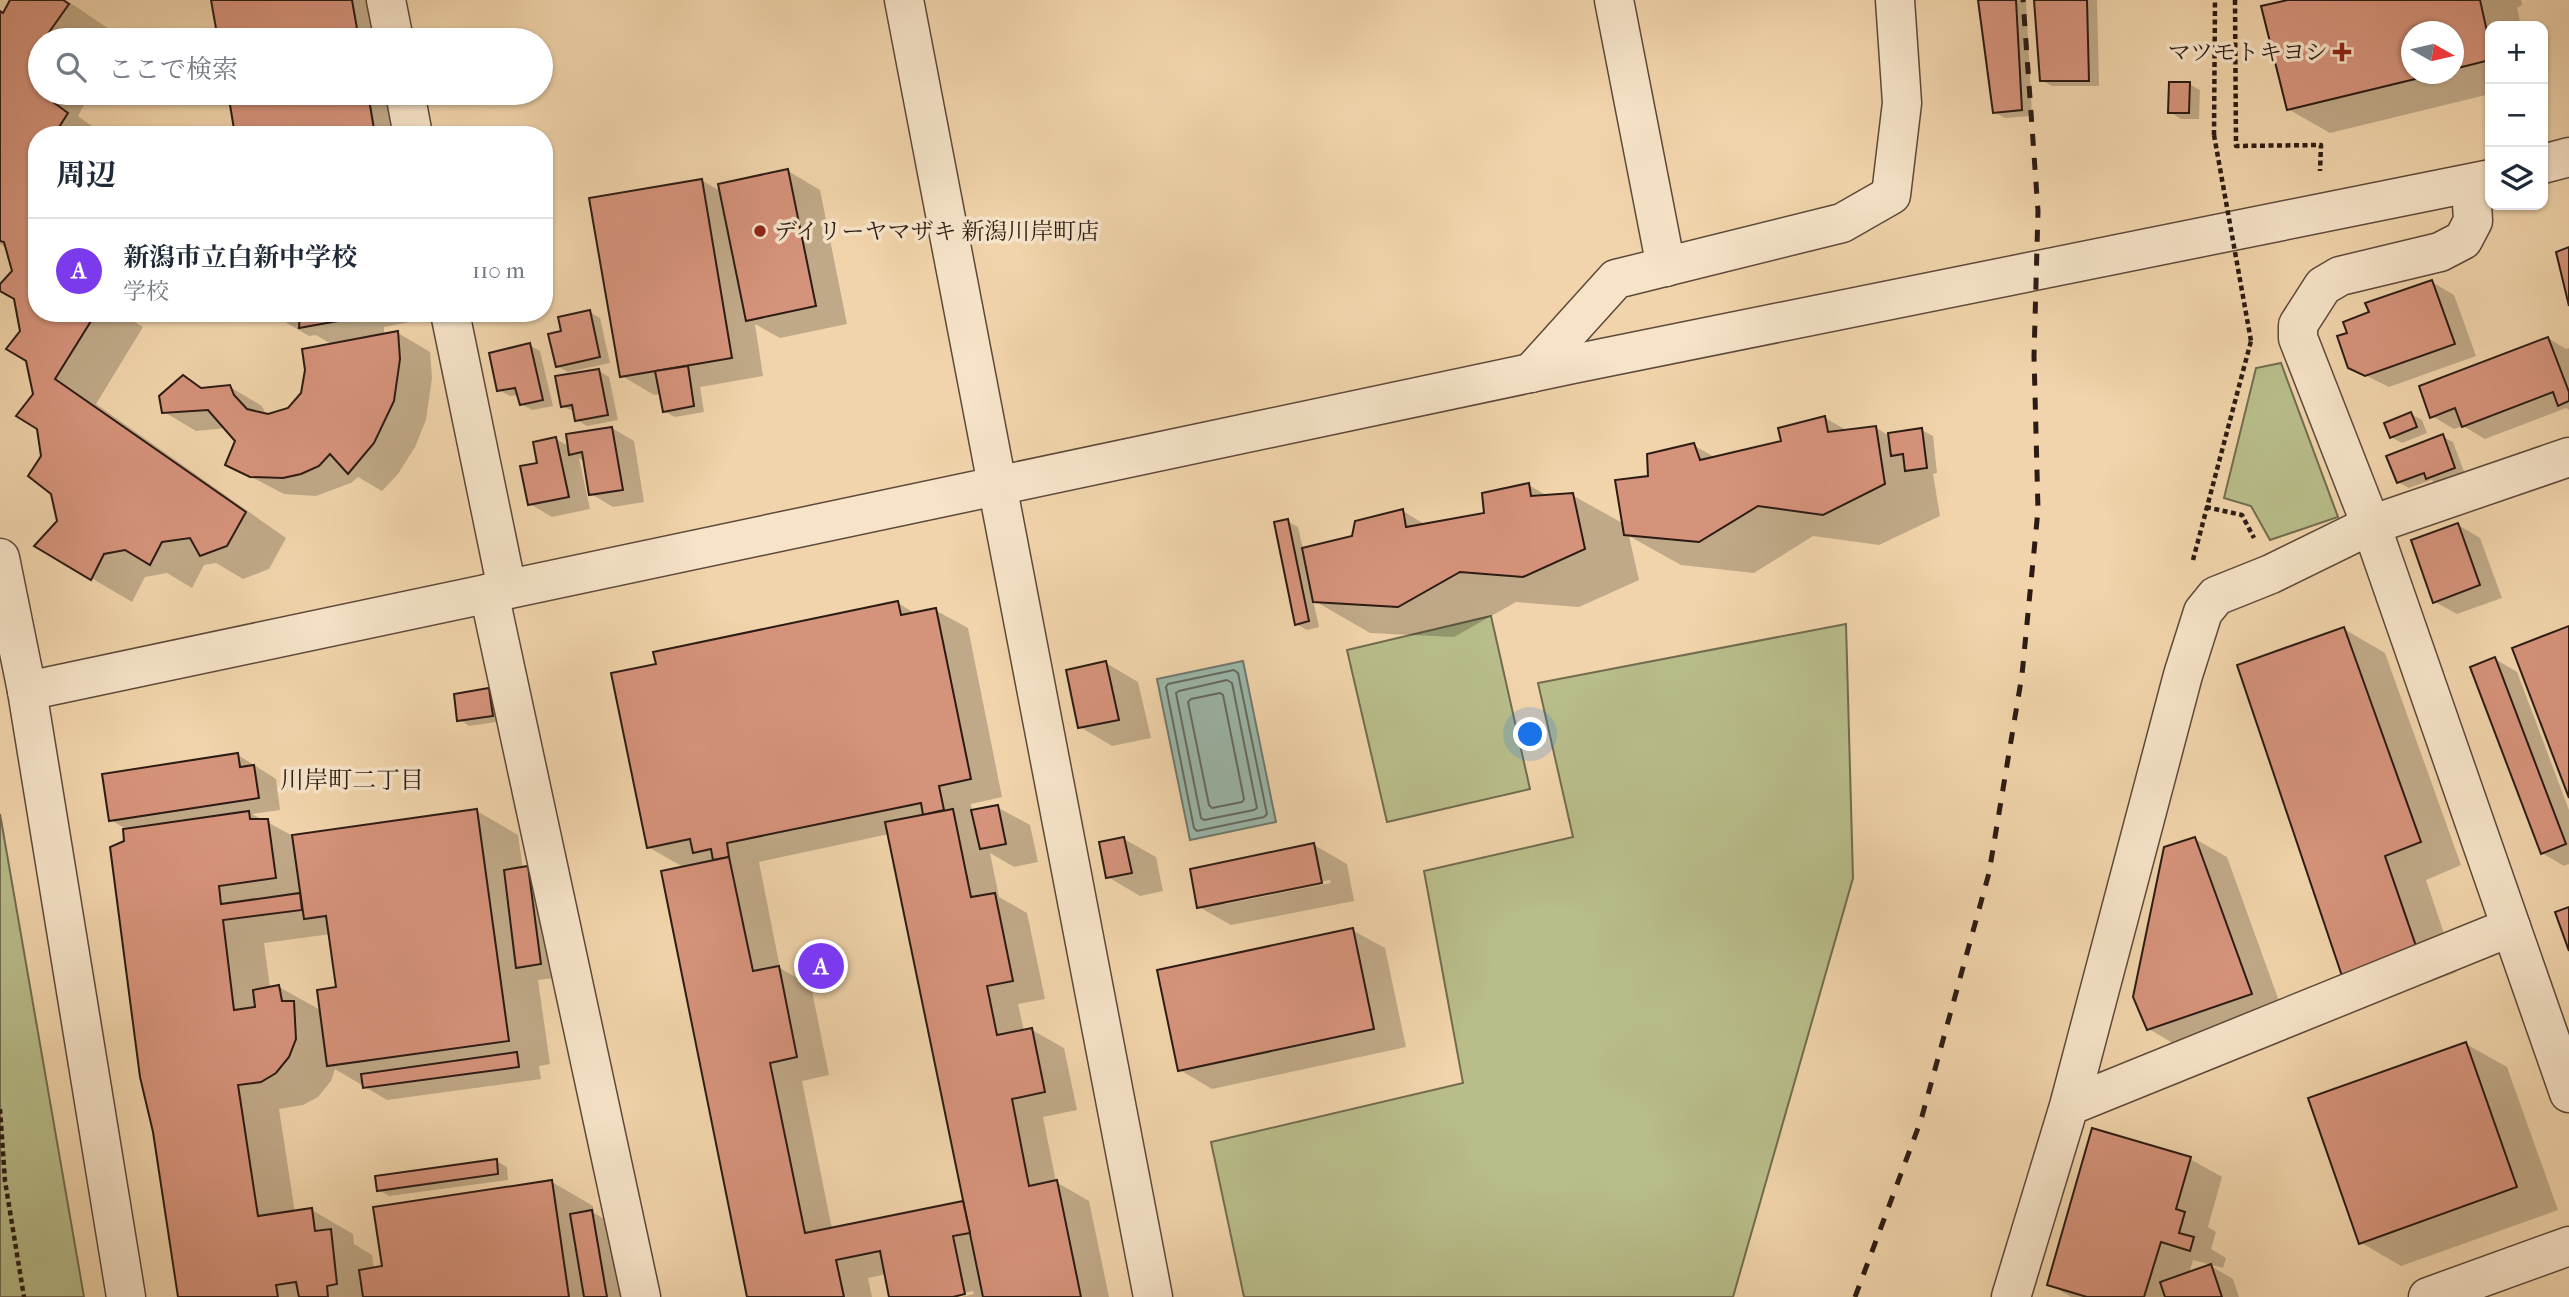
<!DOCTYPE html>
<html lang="ja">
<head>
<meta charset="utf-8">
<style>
	body { margin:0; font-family:"IM FELL French Canon","Noto Serif JP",serif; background:#f2f2f3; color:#1f2937 }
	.controls { position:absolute; right:21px; top:21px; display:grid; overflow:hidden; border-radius:14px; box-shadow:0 2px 5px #0004 }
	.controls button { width:63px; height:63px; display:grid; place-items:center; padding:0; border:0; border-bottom:2px solid #e0e1e3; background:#fff; color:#1f2937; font:35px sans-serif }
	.compass { position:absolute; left:2401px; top:21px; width:63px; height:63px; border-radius:50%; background:#fff; box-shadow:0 2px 5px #0004; rotate:98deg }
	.you { position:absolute; left:1531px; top:735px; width:24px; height:24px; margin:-18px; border:5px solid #fff; border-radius:50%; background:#1a73e8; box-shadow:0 0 0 10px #1a73e833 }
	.badge { display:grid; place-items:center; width:46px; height:46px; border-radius:50%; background:#7c3aed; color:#fff; font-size:23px; font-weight:700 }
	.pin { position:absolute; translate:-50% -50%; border:4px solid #fff; box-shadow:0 2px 7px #0006 }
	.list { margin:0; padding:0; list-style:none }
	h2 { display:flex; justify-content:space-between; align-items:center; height:91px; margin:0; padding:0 28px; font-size:30px }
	h2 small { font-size:23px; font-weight:400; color:#747a83 }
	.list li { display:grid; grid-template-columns:46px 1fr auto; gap:21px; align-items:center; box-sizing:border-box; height:105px; padding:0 28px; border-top:2px solid #e0e1e3 }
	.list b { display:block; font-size:26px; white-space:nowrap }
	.list p { margin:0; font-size:23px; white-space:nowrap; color:#747a83 }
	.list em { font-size:23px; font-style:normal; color:#747a83 }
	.icon { flex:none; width:38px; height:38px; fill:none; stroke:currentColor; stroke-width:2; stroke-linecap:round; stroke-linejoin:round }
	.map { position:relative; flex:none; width:2569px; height:1297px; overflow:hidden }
	.search { position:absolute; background:#fff; box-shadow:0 2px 5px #0004; left:28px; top:28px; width:525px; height:77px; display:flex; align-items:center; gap:18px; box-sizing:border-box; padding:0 24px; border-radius:38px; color:#747a83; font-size:26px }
	.panel { position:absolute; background:#fff; box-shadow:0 2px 5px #0004; left:28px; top:126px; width:525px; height:196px; border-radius:28px }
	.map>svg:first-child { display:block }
	.green { fill:#b8bd8a; stroke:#726c4f; stroke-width:2 }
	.water { fill:#9bb8ab; stroke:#6f796f; stroke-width:2 }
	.shadow { fill:#0003; fill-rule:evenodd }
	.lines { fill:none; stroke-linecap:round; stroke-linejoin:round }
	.shore { stroke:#646a60; stroke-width:2 }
	.building { fill:#d6937b; stroke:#2c1b14; stroke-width:2 }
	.minor-casing { stroke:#5d493a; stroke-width:41 }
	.path { stroke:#2c1b14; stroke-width:4.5; stroke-dasharray:5 3.5; stroke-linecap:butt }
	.minor { stroke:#f6e3c8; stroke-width:38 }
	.rail { stroke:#2c1b14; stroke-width:5; stroke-dasharray:12 12; stroke-linecap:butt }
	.path-bridge { stroke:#2c1b14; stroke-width:4.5; stroke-dasharray:5 3.5; stroke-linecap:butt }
	.poi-dot { fill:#8f2418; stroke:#f6e3c8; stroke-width:2.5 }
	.labels { text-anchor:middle; stroke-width:7; stroke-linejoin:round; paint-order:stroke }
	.poi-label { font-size:23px; fill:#2c1b14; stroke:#f6e3c8; text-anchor:end }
	.neighbourhood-label { font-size:24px; fill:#2c1b14; stroke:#f6e3c8 }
</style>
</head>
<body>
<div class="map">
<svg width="2569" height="1297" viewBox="0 0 2569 1297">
	<rect width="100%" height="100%" fill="#f1d4ab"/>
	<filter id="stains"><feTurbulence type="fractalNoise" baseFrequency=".00286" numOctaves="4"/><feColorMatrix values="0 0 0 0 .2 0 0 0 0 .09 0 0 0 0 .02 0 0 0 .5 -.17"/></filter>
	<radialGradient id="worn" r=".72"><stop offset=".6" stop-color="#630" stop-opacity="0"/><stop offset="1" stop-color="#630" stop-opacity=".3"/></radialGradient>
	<!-- green -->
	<g class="green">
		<polygon points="2281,363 2338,517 2270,540 2251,506 2224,498 2256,368"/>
		<polygon points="1491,616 1530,789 1387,822 1347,650"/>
		<polygon points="1846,624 1853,878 1733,1297 1244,1297 1211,1142 1463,1083 1424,871 1573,837 1538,683"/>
		<polygon points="0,814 84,1297 0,1297"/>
	</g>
	<!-- water -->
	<polygon class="water" points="1243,661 1276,822 1190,840 1157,679"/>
	<!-- shadow -->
	<g class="shadow">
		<polygon points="12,0 66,0 109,29 101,40 40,40 40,93 91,93 78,116 104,135 37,135 37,313 119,313 143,327 96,404 286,538 269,569 243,579 216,563 204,565 192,588 167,573 145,577 132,602 37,546 58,521 43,456 35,395 16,298 0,289 13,271 6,248 0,244 0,13 4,15"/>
		<polygon points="213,0 384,0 396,40 220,40"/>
		<polygon points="1979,0 2026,0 2032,116 2005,118 1994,112"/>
		<polygon points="2035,0 2097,0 2099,86 2052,86 2041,80"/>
		<path d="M 2294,0 L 2521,0 L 2522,5 L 2517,8 L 2521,26 L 2490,26 L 2490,94 L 2330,133 L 2288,109 ZM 2412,32 L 2454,32 L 2454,74 L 2412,74 Z"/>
		<polygon points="2189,84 2200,90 2199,119 2181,119 2170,112"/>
		<polygon points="229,93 405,93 412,135 237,135"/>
		<polygon points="788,171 820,190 847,324 780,338 755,324 763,376 700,387 704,412 675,417 664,411 661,394 654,395 622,376 701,180 722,192"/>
		<polygon points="2432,282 2454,295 2476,356 2389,387 2349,367 2349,334 2371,314"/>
		<polygon points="590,312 600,318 610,363 568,372 557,366 563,332"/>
		<polygon points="270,313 442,313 442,316 384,327 384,335 398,333 430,352 432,378 426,420 415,447 398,474 382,491 358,477 351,483 316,496 284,494 227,464 237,441 227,428 196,431 164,412 184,377 205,390 230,387 262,406 266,415 289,409 303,394 333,345 316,335 309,336"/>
		<polygon points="2548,338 2566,349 2569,348 2569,410 2566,408 2485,439 2463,426 2454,429 2432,416"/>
		<polygon points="529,345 540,351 553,406 532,410 521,404 519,395 510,396 499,390"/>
		<polygon points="599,371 609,377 618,420 587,426 577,420 575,412 562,406"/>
		<polygon points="2411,414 2422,420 2427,433 2402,443 2391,437"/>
		<polygon points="1825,418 1848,431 1876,428 1888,435 1922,430 1933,436 1937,473 1933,474 1940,516 1879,545 1813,536 1754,573 1681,565 1629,536 1639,580 1579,607 1516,602 1454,637 1370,633 1313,600 1319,627 1307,630 1296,624 1287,521 1298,527 1303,549 1353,537 1403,511 1426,525 1486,514 1529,485 1549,497 1572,495 1624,524 1650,478 1693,445 1716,458 1783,442"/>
		<polygon points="612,428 634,441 644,502 613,507 591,494 585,462 579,458 590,509 552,517 530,504 539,464 556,439 570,447"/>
		<polygon points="2442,436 2453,442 2465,474 2438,484 2431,480 2409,488 2398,482"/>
		<polygon points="2458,525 2480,538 2502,598 2457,614 2435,602"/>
		<path d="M 898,603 L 916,614 L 935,610 L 968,628 L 1002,797 L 971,804 L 972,812 L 997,807 L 1030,825 L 1038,862 L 1014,867 L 990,853 L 999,897 L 1027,913 L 1045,999 L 1018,1004 L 1024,1031 L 1032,1030 L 1064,1048 L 1077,1110 L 1043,1117 L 1056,1182 L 1089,1201 L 1109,1297 L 961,1297 L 974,1294 L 973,1291 L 944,1297 L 891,1297 L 887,1274 L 868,1278 L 872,1297 L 749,1297 L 685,868 L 648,847 L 658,666 ZM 889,834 L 965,1202 L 832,1229 L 802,1081 L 829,1075 L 811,986 L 780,968 L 759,862 Z"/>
		<polygon points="2344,629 2385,653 2461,865 2426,880 2457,972 2384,999"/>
		<polygon points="2495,659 2517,672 2569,810 2569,864 2564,866 2542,853"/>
		<polygon points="1106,663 1138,682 1151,738 1112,746 1080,727"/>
		<polygon points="489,690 500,696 503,721 469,726 459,719"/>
		<path d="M 238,755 L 276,779 L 280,810 L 252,814 L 295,837 L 477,811 L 518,835 L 523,869 L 528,868 L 550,881 L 562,977 L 538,980 L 550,1064 L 539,1066 L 541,1079 L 387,1100 L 335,1069 L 331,1081 L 318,1097 L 303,1105 L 279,1109 L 295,1213 L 312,1210 L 353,1234 L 354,1244 L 372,1255 L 374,1269 L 384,1268 L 552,1182 L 593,1206 L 594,1213 L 614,1225 L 627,1297 L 178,1297 L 124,828 L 111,820 ZM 331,934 L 338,989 L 322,1011 L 279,987 L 270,988 L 264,943 Z"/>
		<polygon points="1124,839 1156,857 1163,891 1140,896 1108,877"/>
		<polygon points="2195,839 2227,857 2283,1012 2181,1048 2149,1029"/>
		<path d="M 1314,845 L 1347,864 L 1354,901 L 1231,925 L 1199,907 ZM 1330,880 L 1331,883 L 1225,904 L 1225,901 Z"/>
		<polygon points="1352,930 1385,948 1406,1047 1212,1089 1180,1070"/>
		<polygon points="2466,1044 2507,1067 2558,1210 2401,1266 2360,1242"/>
		<polygon points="2190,1159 2222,1177 2208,1227 2216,1232 2211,1249 2226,1258 2223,1268 2193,1260 2189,1274 2211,1266 2233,1279 2239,1297 2071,1297 2049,1284"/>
		<polygon points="496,1161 507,1167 508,1180 389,1196 379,1190"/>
	</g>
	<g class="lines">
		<!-- shore -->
		<g class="shore">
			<polygon points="1234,670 1238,673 1267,814 1264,817 1197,831 1194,828 1166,687 1168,684"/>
			<polygon points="1227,680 1232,683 1257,808 1254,810 1204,820 1201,818 1176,693 1179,691"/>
			<polygon points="1220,693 1223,695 1244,799 1242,802 1212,808 1209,805 1188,702 1191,699"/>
		</g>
	</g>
	<!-- building -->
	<g class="building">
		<polygon points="10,0 63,0 69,4 45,38 48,40 40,40 40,86 38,91 68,113 54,135 37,135 37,313 96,313 55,379 246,512 227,546 200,556 190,538 162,542 150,565 125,550 104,554 91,580 34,546 57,521 51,494 28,476 41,456 37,429 16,416 33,394 26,361 6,349 20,331 14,299 0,291 0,284 12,271 4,242 0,241 0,11 3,13"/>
		<polygon points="211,0 352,0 359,40 218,40"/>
		<polygon points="1978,0 2016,0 2022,110 1993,113"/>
		<polygon points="2034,0 2087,0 2089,81 2040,81"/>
		<polygon points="2288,0 2480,0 2490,45 2490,60 2454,69 2454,32 2412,32 2412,74 2436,74 2287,110 2261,6"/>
		<polygon points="2169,82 2190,82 2189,113 2168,113"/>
		<polygon points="228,93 368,93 375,135 235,135"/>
		<polygon points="788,169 816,306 746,321 718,184"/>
		<polygon points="702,179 732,358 620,377 589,198"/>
		<polygon points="2569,247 2569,306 2556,252"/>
		<polygon points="2432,280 2455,344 2365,376 2348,368 2337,336 2347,333 2343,322 2369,312 2365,303"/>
		<polygon points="590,310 600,357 556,367 548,334 561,331 558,317"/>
		<polygon points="300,313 344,313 344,320 299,328"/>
		<polygon points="398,331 400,359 394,401 374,443 348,474 330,454 319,466 301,474 283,478 250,477 225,465 235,441 208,410 162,413 159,396 183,375 201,388 230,385 234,395 247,409 268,414 288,408 301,393 305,370 302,349"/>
		<polygon points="2548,337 2569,392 2569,401 2558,406 2553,392 2462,427 2455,408 2430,418 2419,386"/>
		<polygon points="530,343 543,400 520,405 515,388 497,391 489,353"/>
		<polygon points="688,366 694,406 663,412 655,371"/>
		<polygon points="599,369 608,415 575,421 572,405 561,407 555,376"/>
		<polygon points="2411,412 2417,427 2390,438 2384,423"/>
		<polygon points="1825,416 1828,432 1876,426 1885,484 1823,515 1758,506 1699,542 1624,535 1615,480 1648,476 1647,454 1694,443 1700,460 1781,441 1778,428"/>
		<polygon points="612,427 623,490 589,495 582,452 569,455 566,434"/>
		<polygon points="1922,428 1927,468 1905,471 1903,454 1891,456 1888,433"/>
		<polygon points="2443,434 2455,468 2426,479 2424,473 2397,483 2386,456"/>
		<polygon points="556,437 569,497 528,505 520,466 537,463 533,442"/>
		<polygon points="1529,483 1531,496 1573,493 1585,549 1523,577 1460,572 1398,607 1313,602 1302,548 1352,536 1355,521 1403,509 1406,527 1484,513 1482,493"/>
		<polygon points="1288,519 1309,621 1295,625 1274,522"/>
		<polygon points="2458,523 2480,585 2433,603 2411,540"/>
		<polygon points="898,601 901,615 936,608 971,779 939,786 944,810 923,815 921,803 727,843 729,857 713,860 711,849 693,853 690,839 647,848 611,673 656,664 653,652"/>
		<polygon points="2569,626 2569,798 2512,648"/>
		<polygon points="2344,627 2421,842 2385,856 2417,949 2342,976 2237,665"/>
		<polygon points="2495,657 2566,844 2541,854 2470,667"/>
		<polygon points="1106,661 1119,720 1078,728 1066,670"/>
		<polygon points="489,688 493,716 457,721 454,694"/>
		<polygon points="238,753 240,767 254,765 259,798 109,821 102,774"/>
		<polygon points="998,805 1006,844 980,849 971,810"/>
		<polygon points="477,809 509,1041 327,1066 317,990 336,987 326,916 304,919 292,835"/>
		<polygon points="953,809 971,897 995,893 1013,981 987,986 997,1035 1032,1028 1045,1092 1012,1099 1029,1186 1057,1180 1081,1297 983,1297 885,822"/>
		<polygon points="249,811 250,819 268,819 276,878 219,886 221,904 300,893 302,910 223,920 234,1010 255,1007 253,990 279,985 282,1001 294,1001 296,1039 289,1057 276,1073 261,1082 238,1085 258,1216 312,1208 315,1231 331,1229 337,1284 327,1286 328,1297 299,1297 296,1282 276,1285 278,1297 178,1297 153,1132 140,1077 110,847 124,841 123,829"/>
		<polygon points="1124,837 1132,873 1106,878 1099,842"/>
		<polygon points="2195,837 2252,994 2147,1030 2133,997 2164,847"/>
		<polygon points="1314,843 1322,883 1197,908 1190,869"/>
		<polygon points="729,857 753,971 779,966 797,1057 770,1063 805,1233 963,1201 970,1233 953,1236 965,1294 953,1297 889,1297 880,1251 836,1260 844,1297 747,1297 661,871"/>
		<polygon points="528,866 541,964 516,968 504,870"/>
		<polygon points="2569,907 2569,951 2555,912"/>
		<polygon points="1353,928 1374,1029 1178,1071 1157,970"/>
		<polygon points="2466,1042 2517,1187 2359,1244 2308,1098"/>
		<polygon points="517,1052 519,1067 363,1088 361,1074"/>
		<polygon points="2092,1128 2191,1157 2176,1209 2185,1212 2179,1233 2194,1237 2190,1251 2161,1242 2144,1297 2087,1297 2047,1285"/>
		<polygon points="497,1159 498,1174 377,1191 375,1176"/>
		<polygon points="552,1180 569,1297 363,1297 359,1270 382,1266 373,1207"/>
		<polygon points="592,1210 607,1297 584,1297 570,1214"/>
		<polygon points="2211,1264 2222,1297 2165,1297 2160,1282"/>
	</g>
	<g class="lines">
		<!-- minor casing -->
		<g class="minor-casing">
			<g id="minor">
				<polyline points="386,0 394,40"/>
				<polyline points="904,0 1153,1297"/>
				<polyline points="1614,0 1666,267"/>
				<polyline points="405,93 413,135"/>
				<polyline points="2543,164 2569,157"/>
				<polyline points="2471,185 2473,221 2463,240 2440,252 2340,276 2323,286 2298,325 2298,338 2371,525 2569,457"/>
				<polyline points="450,313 507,589"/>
				<polyline points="1531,373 1616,279 1842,223 1891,195 1902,103 1895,0"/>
				<polyline points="0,558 27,691 126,1297"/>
				<polyline points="489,593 641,1297"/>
				<polyline points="27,691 1573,364 2490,179"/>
				<polyline points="2511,927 2569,1093"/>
				<polyline points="2011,1297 2069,1106 2183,675 2203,612 2216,596 2271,574 2371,525 2511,927 2069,1106"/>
				<polyline points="2428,1297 2569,1246"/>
			</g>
		</g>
		<!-- path -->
		<g class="path">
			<polyline points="2235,0 2236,146 2321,145 2320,171"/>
			<polyline points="2214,135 2215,0"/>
			<polyline points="2206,507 2242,515 2254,538"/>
			<polyline points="2193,560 2251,341"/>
			<polyline points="0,1109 5,1181 24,1297"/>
		</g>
		<!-- minor -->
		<use href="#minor" class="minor"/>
		<!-- rail -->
		<polyline class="rail" points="1855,1297 1921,1120 1989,873 2022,675 2038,510 2034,356 2038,211 2023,0"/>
		<!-- path-bridge -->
		<polyline class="path-bridge" points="2214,135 2251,341"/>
	</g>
	<!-- markers -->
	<g class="poi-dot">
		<path d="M2338.5 41.5h7v7h7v7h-7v7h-7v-7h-7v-7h7z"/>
		<circle cx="760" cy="231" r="7"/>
	</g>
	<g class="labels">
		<!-- poi labels -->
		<g class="poi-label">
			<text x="2328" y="60">マツモトキヨシ</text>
			<text x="774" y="239" text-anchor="start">デイリーヤマザキ 新潟川岸町店</text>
		</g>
		<!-- neighbourhood labels -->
		<g class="neighbourhood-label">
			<text x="352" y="788">川岸町二丁目</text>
		</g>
	</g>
	<rect width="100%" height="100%" filter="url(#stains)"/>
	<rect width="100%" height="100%" fill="url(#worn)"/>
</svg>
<div class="controls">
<button>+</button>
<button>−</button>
<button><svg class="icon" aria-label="layers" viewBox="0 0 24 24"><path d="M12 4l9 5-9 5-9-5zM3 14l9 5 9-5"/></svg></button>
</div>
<svg class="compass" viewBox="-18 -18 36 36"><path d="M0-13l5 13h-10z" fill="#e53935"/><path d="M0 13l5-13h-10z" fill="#747a83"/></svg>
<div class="you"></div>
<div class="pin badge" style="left:821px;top:966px">A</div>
<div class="search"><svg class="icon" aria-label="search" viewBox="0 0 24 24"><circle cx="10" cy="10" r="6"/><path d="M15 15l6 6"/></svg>ここで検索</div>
<section class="panel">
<h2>周辺<small></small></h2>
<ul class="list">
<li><span class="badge">A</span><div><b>新潟市立白新中学校</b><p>学校</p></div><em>110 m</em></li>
</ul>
</section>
</div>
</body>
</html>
